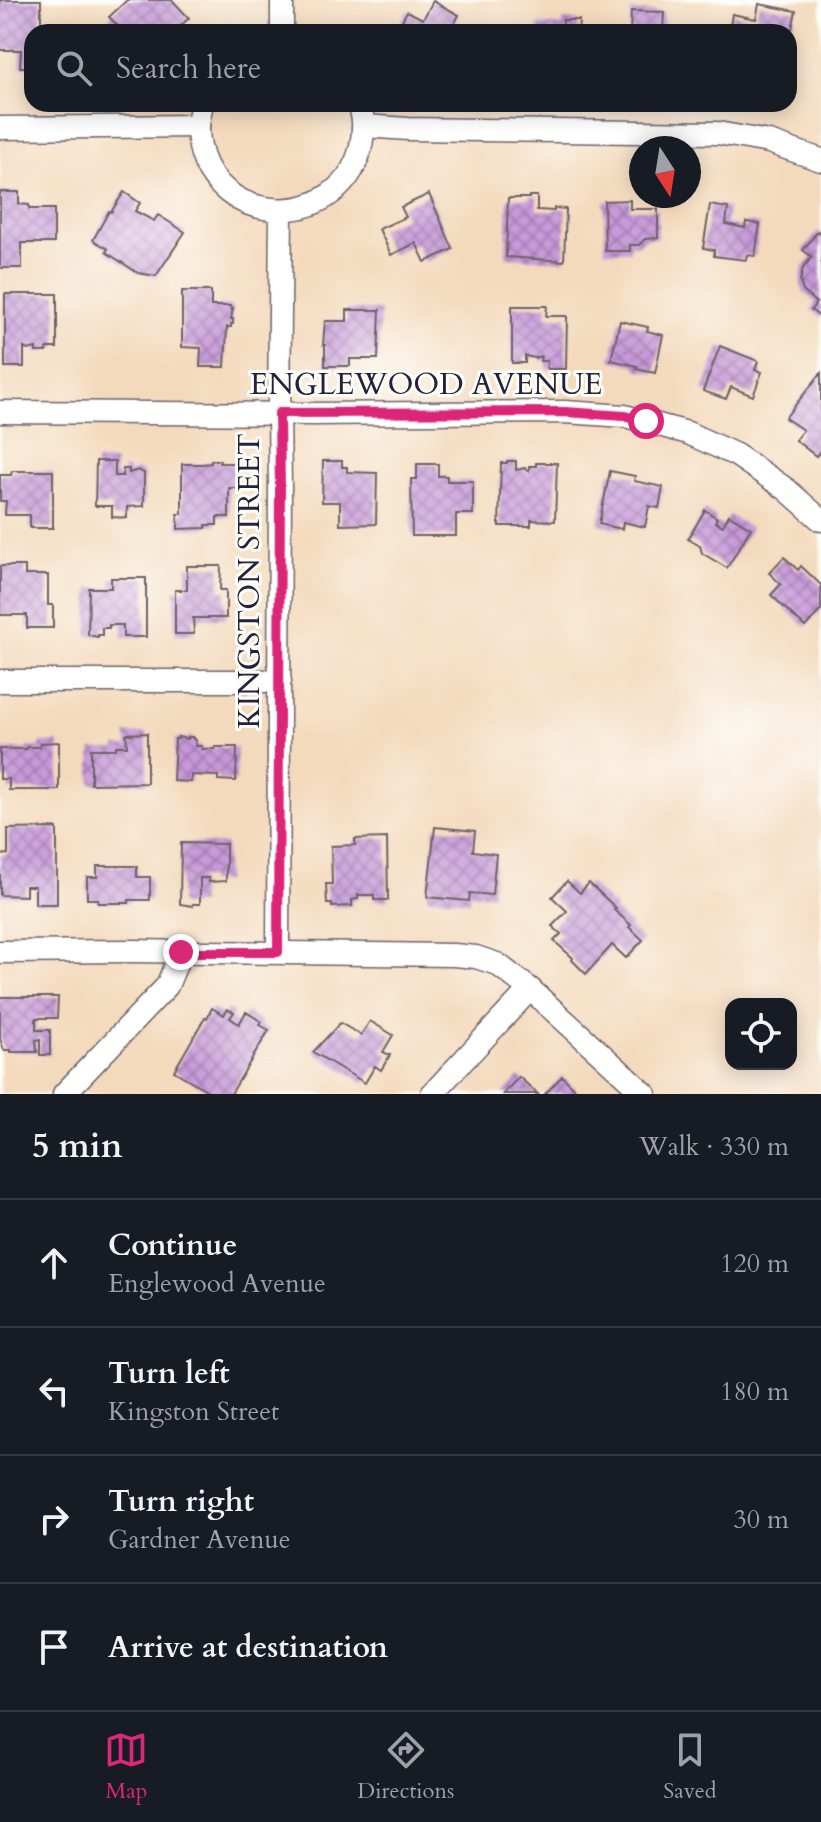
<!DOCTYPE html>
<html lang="en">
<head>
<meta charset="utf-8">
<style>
	body { margin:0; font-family:Cardo,serif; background:#20242c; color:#f1f3f6 }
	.controls { position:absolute; right:24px; bottom:24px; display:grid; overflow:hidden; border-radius:16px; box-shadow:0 4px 20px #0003 }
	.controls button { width:72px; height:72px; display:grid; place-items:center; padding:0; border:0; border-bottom:2px solid #363941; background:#171b24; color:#f1f3f6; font:40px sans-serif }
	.compass { position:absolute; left:629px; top:136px; width:72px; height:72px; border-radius:50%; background:#171b24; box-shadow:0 4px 20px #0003; rotate:168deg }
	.stop { position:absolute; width:24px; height:24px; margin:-18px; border:6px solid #db2777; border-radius:50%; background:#fff }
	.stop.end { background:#db2777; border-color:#fff; box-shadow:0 2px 8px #0008 }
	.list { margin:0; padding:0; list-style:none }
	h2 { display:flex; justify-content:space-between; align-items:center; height:104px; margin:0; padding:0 32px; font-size:34px }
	h2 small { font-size:26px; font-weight:400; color:#9ea1a6 }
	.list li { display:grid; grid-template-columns:52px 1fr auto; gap:24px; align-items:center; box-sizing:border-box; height:128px; padding:0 32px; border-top:2px solid #363941 }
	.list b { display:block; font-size:30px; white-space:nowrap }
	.list p { margin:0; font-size:26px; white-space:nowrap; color:#9ea1a6 }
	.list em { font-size:26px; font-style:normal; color:#9ea1a6 }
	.icon { flex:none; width:44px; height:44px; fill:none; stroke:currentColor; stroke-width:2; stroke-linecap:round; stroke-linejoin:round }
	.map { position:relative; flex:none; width:821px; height:1094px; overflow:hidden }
	.search { position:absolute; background:#171b24; box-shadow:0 4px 20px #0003; left:24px; right:24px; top:24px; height:88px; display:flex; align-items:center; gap:20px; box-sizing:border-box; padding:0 28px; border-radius:24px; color:#9ea1a6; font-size:30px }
	.sheet { height:616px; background:#171b24 }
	nav { display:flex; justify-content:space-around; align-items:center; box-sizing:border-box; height:112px; border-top:2px solid #363941; background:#171b24; font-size:22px; color:#9ea1a6 }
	nav a { display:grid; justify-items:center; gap:4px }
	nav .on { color:#db2777 }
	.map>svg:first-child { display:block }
	.building { fill:url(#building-cross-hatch) }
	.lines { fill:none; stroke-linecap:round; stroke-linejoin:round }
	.minor-casing { stroke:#6c6268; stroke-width:25 }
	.minor { stroke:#fff; stroke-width:22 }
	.route { stroke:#db2777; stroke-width:10 }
	.labels { text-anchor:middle; stroke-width:6; stroke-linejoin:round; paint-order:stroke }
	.street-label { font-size:30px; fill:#22223b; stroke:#fdfcf7 }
</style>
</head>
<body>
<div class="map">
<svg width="821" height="1094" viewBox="0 0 821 1094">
	<defs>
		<pattern id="building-cross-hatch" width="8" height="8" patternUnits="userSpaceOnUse" patternTransform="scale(2)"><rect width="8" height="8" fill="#c899d9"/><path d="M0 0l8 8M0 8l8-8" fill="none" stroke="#a27cb1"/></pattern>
	</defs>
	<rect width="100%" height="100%" fill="#fdfcf7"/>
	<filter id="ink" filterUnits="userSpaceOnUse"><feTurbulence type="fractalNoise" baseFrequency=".0125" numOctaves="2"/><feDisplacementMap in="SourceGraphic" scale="16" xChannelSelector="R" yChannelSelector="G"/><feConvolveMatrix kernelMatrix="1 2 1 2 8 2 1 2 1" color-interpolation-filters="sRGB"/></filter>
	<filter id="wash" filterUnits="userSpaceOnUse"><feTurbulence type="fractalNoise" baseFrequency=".006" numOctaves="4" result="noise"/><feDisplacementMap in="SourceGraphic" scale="32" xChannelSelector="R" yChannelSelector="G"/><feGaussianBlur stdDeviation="1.8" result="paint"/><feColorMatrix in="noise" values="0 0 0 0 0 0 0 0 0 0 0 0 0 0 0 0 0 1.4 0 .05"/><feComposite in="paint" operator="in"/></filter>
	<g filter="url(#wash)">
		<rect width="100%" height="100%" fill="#f4dabd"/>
		<g id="blocks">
			<!-- building -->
			<g class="building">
				<polygon points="0,0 41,0 41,32 32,32 32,67 20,67 21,50 0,50"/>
				<polygon points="127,0 172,0 189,18 174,32 124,32 109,17"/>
				<polygon points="433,1 459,15 450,32 396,32 407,11 423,19"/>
				<polygon points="759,4 796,11 792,29 785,28 784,32 729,32 732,14 756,19"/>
				<polygon points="631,11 664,12 663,32 630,32"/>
				<polygon points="563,20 579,20 578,32 538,32 538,25 563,25"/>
				<polygon points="0,192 19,192 19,204 29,205 29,209 54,209 54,243 22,243 22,268 0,268"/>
				<polygon points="124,192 140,203 135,211 154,221 158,215 185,232 156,276 138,273 106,252 108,249 93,240 109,211 111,212"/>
				<polygon points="429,194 453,249 425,262 416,243 391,255 379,229 406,217 401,207"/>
				<polygon points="529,196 537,196 537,210 554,211 554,208 566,209 564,261 506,257 508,198 529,198"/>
				<polygon points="630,200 630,209 658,209 658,238 645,239 639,245 630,245 630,251 605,251 604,201"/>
				<polygon points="710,205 728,208 726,224 745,228 746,222 760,224 755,256 747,255 746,260 714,256 714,250 703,248"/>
				<polygon points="818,231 821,234 821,318 811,310 816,303 803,291 800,281 803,268 812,257 803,250"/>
				<polygon points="182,291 211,291 211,306 231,306 231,309 233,308 231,319 233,319 233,324 231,324 231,327 227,327 225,367 200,367 201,348 182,347"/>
				<polygon points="5,294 57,294 57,348 47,348 46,352 36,352 36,348 28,350 24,348 24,367 5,367"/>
				<polygon points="512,306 547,306 546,316 567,316 566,369 547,369 547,361 540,361 541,356 535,358 525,356 525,363 512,363"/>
				<polygon points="347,310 380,310 378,359 350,359 350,366 325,366 325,345 323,345 325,321 347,321"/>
				<polygon points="620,321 648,327 647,331 663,335 655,373 636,369 637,366 611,360"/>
				<polygon points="720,346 758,361 755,370 762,372 753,396 731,387 726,399 703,391"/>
				<polygon points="821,373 821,450 816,456 795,440 803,430 785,418"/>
				<polygon points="211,460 220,460 219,463 238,463 238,488 229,488 229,517 217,517 217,525 206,525 206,528 178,529 178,514 182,514 182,464 202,464 211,463"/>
				<polygon points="96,461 115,461 115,476 123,476 123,469 129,469 129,473 138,470 144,473 144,506 127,507 127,518 112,517 112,506 95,506"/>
				<polygon points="323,461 342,461 342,467 347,467 347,472 377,473 376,524 340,525 340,502 322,502"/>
				<polygon points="507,461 516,461 516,470 525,468 526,470 529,471 529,466 536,466 536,463 557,463 555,521 531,520 531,526 499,526 501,463 507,463"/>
				<polygon points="417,464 438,464 438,476 447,476 447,481 473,481 473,514 456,514 456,536 412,536 411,479 417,479"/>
				<polygon points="12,471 53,471 53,528 30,528 30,515 5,515 6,501 0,501 0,475 11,475"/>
				<polygon points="610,471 635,476 634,481 663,487 659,508 649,506 645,527 623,522 622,529 599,524"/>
				<polygon points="705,510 717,518 715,522 723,526 729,515 751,528 727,568 702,553 700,546 688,539"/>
				<polygon points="784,557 798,570 801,566 821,585 821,610 805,627 771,595 781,584 769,573"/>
				<polygon points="0,566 25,566 25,575 48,575 48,605 53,605 53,628 27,628 27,615 0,615"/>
				<polygon points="187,566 221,566 220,590 226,590 226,618 193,618 194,634 175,634 175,590 187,590"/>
				<polygon points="111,578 146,578 146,637 123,637 123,625 109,625 109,628 102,628 102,635 98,635 98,637 88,635 89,588 111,588"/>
				<polygon points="147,733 147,783 91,784 91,749 116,749 116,746 127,746 126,734"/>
				<polygon points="178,737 188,739 188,737 193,737 193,739 196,740 196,746 202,746 202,749 215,749 215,747 237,747 236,781 218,780 218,776 191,775 191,782 173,781 175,739 178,739"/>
				<polygon points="59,742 59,790 9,790 9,779 0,779 0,749 27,749 27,747 40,747 40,743"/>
				<polygon points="435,827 475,831 473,851 496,854 492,895 470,893 469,901 427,897"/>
				<polygon points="57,828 57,904 35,904 35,886 26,886 26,896 0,895 0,855 8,854 8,829"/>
				<polygon points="387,838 388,900 374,900 374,895 358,895 358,899 352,900 352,906 332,907 332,904 327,904 326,884 332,884 331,846 355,845 355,839"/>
				<polygon points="181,843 226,844 226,881 209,882 209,878 200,878 200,904 193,904 193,906 180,904"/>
				<polygon points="97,866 137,866 137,877 150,877 150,900 129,900 129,903 98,903 98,899 87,899 87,877 97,877"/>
				<polygon points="567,881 580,893 589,883 616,908 614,910 631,925 629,927 643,940 626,958 612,945 586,974 572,960 573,958 554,941 561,934 552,926 567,911 552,897"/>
				<polygon points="0,997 58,997 57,1018 36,1018 36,1030 50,1030 50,1055 40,1055 40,1039 36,1040 37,1052 11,1052 11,1050 4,1050 0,1039"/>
				<polygon points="212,1008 224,1015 227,1009 234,1012 230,1018 239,1024 246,1012 262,1022 260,1025 269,1030 231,1094 213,1094 174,1071 205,1017 207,1018"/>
				<polygon points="370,1021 393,1035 383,1052 390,1055 381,1070 375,1066 365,1083 313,1052 340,1023 361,1035"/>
				<polygon points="562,1076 578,1092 576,1094 545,1094"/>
				<polygon points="519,1077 538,1094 503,1094"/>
			</g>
		</g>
	</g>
	<g filter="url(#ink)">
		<use href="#blocks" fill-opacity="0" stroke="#6c6268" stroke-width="2"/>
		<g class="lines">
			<!-- minor casing -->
			<g class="minor-casing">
				<g id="minor">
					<polyline points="282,32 282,0"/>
					<path d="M 202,104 C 200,112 198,120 198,128 C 200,236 360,237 363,128 C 364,120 361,112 360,104"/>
					<polyline points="364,126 408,129 718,133 769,142 821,160"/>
					<polyline points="0,128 198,126"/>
					<polyline points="0,412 313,414 565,412 625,416 688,433 736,455 786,489 821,520"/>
					<polyline points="0,681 280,681"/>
					<polyline points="0,952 130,951 454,955 476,957 497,964 530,989 645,1094"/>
					<polyline points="278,952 280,487 279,413 281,211"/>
					<polyline points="64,1094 167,986 181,952"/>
					<polyline points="432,1094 530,989"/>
				</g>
			</g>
			<!-- minor -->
			<use href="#minor" class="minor"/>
		</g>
	</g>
	<g class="lines" filter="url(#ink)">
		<!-- route -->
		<polyline class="route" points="181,952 278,952 280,487 279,413 565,412 625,416 646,421"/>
	</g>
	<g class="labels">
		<!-- street labels -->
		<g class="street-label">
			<text x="426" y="394">ENGLEWOOD AVENUE</text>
			<text transform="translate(249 581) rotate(-90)" y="10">KINGSTON STREET</text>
		</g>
	</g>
</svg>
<div class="controls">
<button><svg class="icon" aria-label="locate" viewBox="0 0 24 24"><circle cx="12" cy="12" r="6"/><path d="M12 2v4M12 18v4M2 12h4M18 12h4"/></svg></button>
</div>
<svg class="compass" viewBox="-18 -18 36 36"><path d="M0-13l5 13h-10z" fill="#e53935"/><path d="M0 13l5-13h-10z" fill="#9ea1a6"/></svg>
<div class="stop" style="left:646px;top:421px"></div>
<div class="stop end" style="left:181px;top:952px"></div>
<div class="search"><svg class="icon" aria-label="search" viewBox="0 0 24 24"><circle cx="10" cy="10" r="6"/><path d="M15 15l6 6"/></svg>Search here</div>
</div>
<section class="sheet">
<h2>5 min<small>Walk · 330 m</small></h2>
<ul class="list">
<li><svg class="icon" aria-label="ahead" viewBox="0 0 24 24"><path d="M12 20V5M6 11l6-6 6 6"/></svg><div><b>Continue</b><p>Englewood Avenue</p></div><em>120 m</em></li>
<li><svg class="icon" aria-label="left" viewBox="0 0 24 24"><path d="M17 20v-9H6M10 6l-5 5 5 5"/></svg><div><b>Turn left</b><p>Kingston Street</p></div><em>180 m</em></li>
<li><svg class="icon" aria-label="right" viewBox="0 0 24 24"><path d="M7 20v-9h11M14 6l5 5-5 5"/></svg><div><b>Turn right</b><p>Gardner Avenue</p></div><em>30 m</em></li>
<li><svg class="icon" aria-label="arrive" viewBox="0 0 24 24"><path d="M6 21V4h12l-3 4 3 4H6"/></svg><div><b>Arrive at destination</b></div></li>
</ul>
</section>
<nav>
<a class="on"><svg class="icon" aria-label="map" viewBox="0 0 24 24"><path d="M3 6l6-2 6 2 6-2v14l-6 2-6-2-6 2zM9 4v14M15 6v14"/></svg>Map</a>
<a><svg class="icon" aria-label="directions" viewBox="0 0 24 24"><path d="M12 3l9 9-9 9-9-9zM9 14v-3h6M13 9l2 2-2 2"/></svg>Directions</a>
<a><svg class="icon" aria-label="saved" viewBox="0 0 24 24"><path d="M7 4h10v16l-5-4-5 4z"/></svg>Saved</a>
</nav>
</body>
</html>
